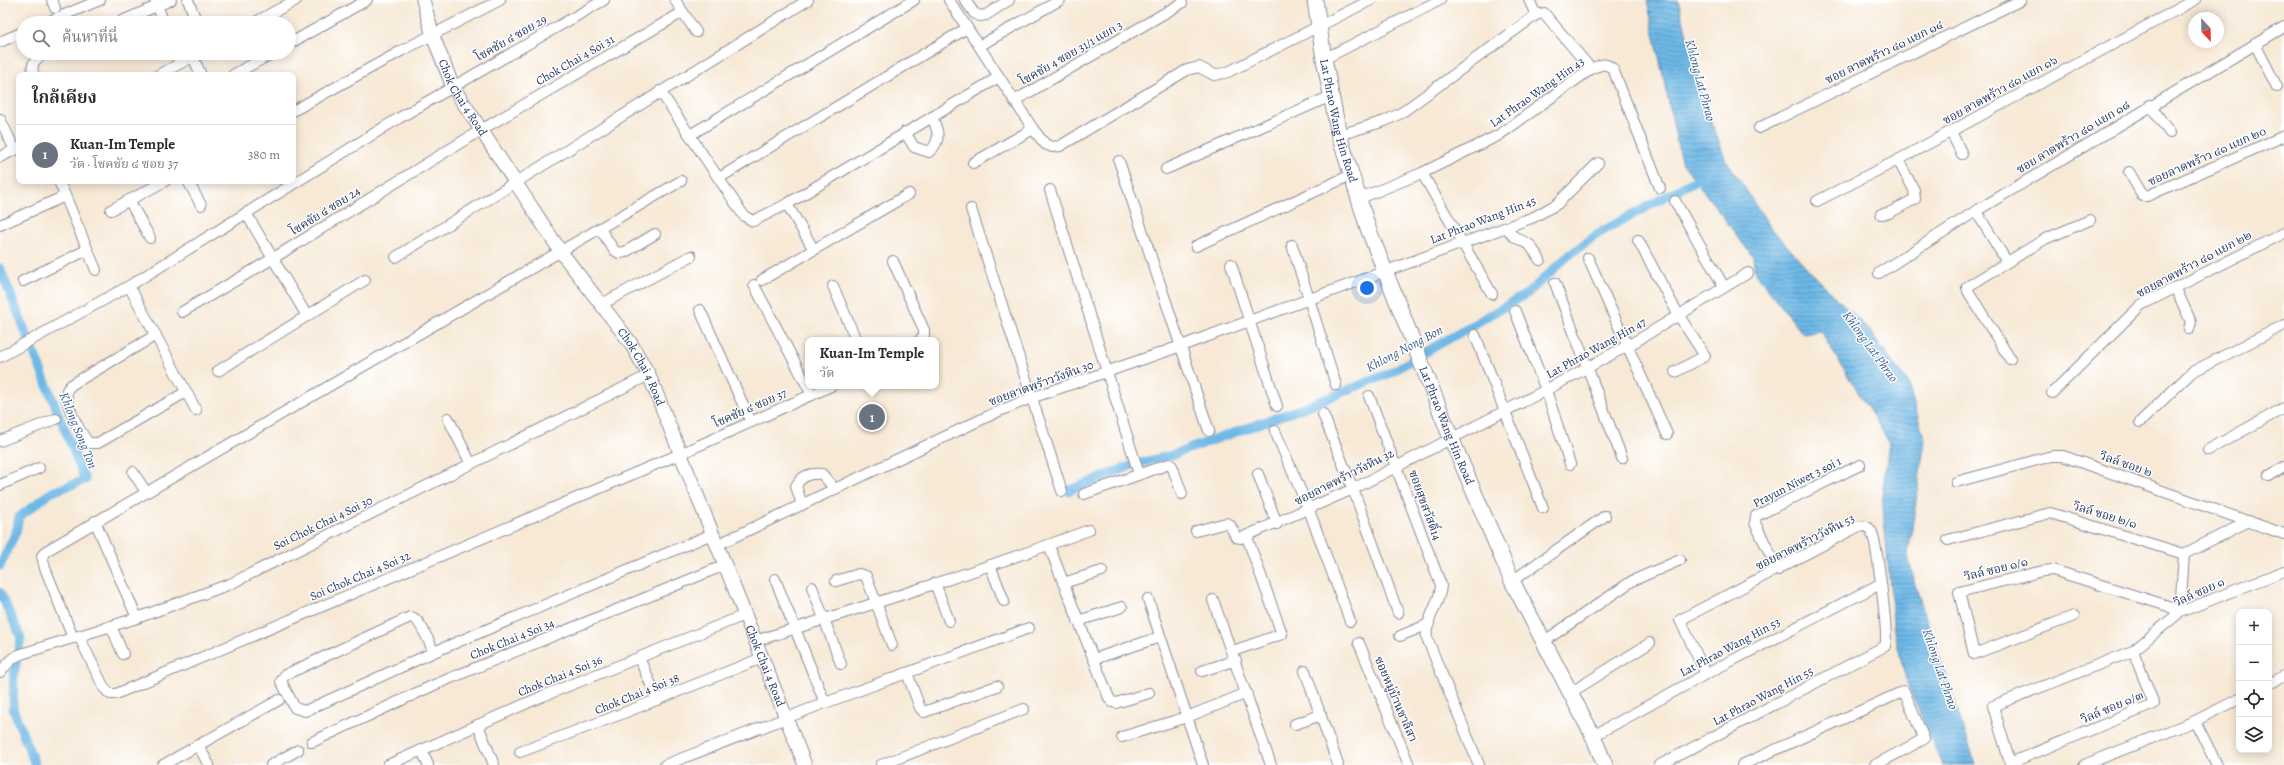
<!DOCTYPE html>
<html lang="th">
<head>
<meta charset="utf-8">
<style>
	body { margin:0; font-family:Alegreya,"Noto Serif Thai",serif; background:#f7f7f7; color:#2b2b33 }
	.controls { position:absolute; right:12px; bottom:12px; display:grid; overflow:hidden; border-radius:8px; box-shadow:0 2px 10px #0003 }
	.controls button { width:36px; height:36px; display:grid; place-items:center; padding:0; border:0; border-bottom:1px solid #e1e1e2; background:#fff; color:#2b2b33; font:20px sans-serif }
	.compass { position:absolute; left:2188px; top:12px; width:36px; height:36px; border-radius:50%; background:#fff; box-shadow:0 2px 10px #0003; rotate:158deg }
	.you { position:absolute; left:1367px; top:288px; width:14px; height:14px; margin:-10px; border:3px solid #fff; border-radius:50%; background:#1a73e8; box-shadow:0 0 0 6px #1a73e833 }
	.badge { display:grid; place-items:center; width:26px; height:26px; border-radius:50%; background:#b45309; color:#fff; font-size:13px; font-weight:700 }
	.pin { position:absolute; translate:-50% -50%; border:2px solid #fff; box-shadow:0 1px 4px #0006 }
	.popup { position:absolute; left:805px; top:337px; width:134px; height:52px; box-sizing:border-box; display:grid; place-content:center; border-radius:8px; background:#fff; filter:drop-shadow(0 1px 3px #0005); font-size:13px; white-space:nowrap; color:#7c7c81 }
	.popup b { font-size:15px; color:#2b2b33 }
	.popup::after { content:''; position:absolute; left:50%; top:100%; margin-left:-8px; border:8px solid transparent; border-top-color:#fff }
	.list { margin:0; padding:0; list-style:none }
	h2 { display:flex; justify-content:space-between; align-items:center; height:52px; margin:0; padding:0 16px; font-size:17px }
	h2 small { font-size:13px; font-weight:400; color:#7c7c81 }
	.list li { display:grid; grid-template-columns:26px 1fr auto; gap:12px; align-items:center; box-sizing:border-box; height:60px; padding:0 16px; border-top:1px solid #e1e1e2 }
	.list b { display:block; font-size:15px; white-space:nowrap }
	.list p { margin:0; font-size:13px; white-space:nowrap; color:#7c7c81 }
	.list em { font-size:13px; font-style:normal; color:#7c7c81 }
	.icon { flex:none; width:22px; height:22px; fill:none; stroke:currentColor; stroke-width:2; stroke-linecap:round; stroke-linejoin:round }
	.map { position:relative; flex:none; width:2284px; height:765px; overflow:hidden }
	.search { position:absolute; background:#fff; box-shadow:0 2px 10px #0003; left:16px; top:16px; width:280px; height:44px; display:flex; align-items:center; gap:10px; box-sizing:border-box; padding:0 14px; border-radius:22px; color:#7c7c81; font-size:15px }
	.panel { position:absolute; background:#fff; box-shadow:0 2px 10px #0003; left:16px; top:72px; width:280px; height:112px; border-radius:8px }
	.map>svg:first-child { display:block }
	.water { fill:url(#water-rules); stroke:#4474a2 }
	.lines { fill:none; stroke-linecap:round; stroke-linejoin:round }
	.canal { stroke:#6db8e6; stroke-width:9 }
	.minor-casing { stroke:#898c9a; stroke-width:12 }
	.tertiary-casing { stroke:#898c9a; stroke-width:15 }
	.secondary-casing { stroke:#898c9a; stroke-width:17 }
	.minor { stroke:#fff; stroke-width:10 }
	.tertiary { stroke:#fff; stroke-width:13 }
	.secondary { stroke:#fff; stroke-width:15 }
	.labels { text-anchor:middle; stroke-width:3; stroke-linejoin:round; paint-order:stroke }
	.street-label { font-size:12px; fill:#1b2f5e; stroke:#fff }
	.water-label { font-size:13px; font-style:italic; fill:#385f8e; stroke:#fff }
</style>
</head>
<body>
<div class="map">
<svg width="2284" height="765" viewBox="0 0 2284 765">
	<defs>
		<pattern id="water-rules" width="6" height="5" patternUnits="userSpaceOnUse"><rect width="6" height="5" fill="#6db8e6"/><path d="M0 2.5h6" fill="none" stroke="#5996be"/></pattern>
	</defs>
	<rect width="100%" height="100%" fill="#fff"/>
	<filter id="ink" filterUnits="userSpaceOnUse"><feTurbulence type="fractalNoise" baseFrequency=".025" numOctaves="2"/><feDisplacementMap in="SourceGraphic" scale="8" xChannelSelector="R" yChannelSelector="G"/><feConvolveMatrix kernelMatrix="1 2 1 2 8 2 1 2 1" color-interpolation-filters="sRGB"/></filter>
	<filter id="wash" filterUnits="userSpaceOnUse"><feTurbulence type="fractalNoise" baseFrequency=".012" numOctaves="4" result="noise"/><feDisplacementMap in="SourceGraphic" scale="16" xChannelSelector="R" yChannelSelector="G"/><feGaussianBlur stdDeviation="0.9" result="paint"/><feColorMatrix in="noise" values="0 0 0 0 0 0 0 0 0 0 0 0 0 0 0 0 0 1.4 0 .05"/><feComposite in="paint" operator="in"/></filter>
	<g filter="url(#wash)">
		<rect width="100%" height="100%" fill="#f7e9d6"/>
		<!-- water -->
		<polygon class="water" points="1647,0 1678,0 1705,105 1725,158 1771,228 1809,270 1869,330 1907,381 1925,440 1908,555 1915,585 1976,765 1942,765 1907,683 1894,631 1882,495 1889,442 1820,331 1803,334 1755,273 1753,257 1681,161"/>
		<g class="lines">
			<!-- canal -->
			<g class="canal">
				<polyline points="0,268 85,480 52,492 19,517 16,532 0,566"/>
				<polyline points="1068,491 1135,464 1172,455 1300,409 1388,374 1528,293 1568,256 1599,233 1705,175"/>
				<polyline points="0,592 21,638 14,674 13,709 35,765"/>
			</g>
		</g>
	</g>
	<g filter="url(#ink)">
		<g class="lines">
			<!-- minor casing -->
			<g class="minor-casing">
				<g id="minor">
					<polyline points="52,0 55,8"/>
					<polyline points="155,0 164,23"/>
					<polyline points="188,0 197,23"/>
					<polyline points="675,0 696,32"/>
					<polyline points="949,0 1033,129 1045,144 1052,147 1060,146 1187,70 1199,67 1214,75 1228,72 1371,0"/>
					<polyline points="965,0 974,13 980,16 986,15 1009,0"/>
					<polyline points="1529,0 1536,15"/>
					<polyline points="45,23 100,0"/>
					<polyline points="117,23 171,0"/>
					<polyline points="254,23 296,0"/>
					<polyline points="0,42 23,32"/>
					<polyline points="289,44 367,0"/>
					<polyline points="2255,44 2277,87"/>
					<polyline points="979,46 1060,0"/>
					<polyline points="176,53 180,63"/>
					<polyline points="193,57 201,75"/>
					<polyline points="1324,59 1440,0"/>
					<path d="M 34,75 C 29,63 37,57 47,53"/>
					<polyline points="158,75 200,53"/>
					<polyline points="233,75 273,53"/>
					<polyline points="660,91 744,216 753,221 787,204 999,77"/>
					<polyline points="1014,101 1182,3"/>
					<polyline points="2150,105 2170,133"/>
					<polyline points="293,111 401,51 500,0"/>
					<polyline points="0,119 15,150"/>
					<polyline points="1759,128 2021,0"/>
					<path d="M 905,132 L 914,147 L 929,152 C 942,141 938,130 932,117"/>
					<polyline points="1951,132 1962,154"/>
					<polyline points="690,135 914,0"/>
					<polyline points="1339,135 1385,121 1401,113 1536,15 1544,13 1591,69"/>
					<polyline points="0,157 19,148"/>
					<polyline points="1119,161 1209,431"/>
					<polyline points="973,163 1033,129"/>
					<polyline points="1166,169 1331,96"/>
					<polyline points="2129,172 2143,196 2147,196 2284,136"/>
					<polyline points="1422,173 1492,294"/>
					<polyline points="719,178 967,28"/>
					<polyline points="59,181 96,270"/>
					<polyline points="188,181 201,205"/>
					<polyline points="1050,190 1139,474"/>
					<path d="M 1358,199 L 1422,173 L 1499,135 L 1591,69 C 1600,65 1605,61 1613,69 L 1660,188"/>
					<polyline points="129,200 150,238"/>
					<polyline points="1675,201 1724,287"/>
					<polyline points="1817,201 1898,160 2195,0"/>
					<polyline points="787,204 814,250"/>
					<polyline points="971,209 1062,491"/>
					<polyline points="111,210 165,181"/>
					<polyline points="1976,211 2007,262"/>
					<polyline points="246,213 307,316"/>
					<polyline points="1881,214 1889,213 1915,199 1914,190 1898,160"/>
					<polyline points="0,225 65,196"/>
					<polyline points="1506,227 1513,236 1530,245 1540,260"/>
					<polyline points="600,229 614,250 619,253 625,252 655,234"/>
					<polyline points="1638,240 1679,316 1705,356 1675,372"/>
					<polyline points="1292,245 1336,385"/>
					<polyline points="1196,246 1351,175"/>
					<polyline points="396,257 808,0"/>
					<polyline points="1588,258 1667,434"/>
					<polyline points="893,261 924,330 924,335 920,340"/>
					<polyline points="1231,264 1277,406"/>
					<polyline points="1879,273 1976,211 2284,27"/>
					<polyline points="762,280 909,194"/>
					<polyline points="23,281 87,250"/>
					<polyline points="1555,283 1622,458"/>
					<polyline points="754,285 812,395"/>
					<polyline points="129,286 196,410"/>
					<polyline points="833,286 856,340"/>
					<polyline points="2175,287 2191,322 2189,329"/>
					<polyline points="600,305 691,256"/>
					<polyline points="700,310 751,422"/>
					<polyline points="1515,311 1546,390 1570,464"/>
					<polyline points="182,312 272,259 481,130 683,12"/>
					<path d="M 156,335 L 71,385 L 67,390 C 64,403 80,433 89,443 L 98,443 L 186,392"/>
					<polyline points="1475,335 1543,508"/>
					<polyline points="0,357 129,286 399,118 604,0"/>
					<polyline points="2010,359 1968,291 1967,287 2045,239 2090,220"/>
					<polyline points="218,371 365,280"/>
					<polyline points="2052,393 2141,305 2284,233"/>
					<path d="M 1369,396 L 1441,585 C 1441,603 1424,620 1427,638 L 1479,765"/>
					<polyline points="1323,414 1353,489 1398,613"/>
					<polyline points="448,418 471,464"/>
					<polyline points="2140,422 2192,372 2284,325"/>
					<polyline points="1275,431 1309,510 1350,621"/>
					<polyline points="0,441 56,419"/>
					<polyline points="2208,450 2284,408"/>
					<polyline points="133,472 146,492"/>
					<polyline points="1258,474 1277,524"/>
					<polyline points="2269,476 2284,467"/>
					<polyline points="1956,482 2052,456 2063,456 2284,534"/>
					<polyline points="0,485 39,468"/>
					<polyline points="1084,494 1169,464 1172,466 1182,494"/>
					<path d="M 802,505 L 796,486 C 802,475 810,473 822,474 L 835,489"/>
					<polyline points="95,521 137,618"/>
					<polyline points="1196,531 1226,523 1230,525 1236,537 1241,538 1353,489 1546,390 1638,340 1748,273"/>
					<polyline points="1948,540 2050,513 2184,554 2249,521"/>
					<polyline points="717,545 997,412 1031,398 1181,346 1534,217 1557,204 1598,163"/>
					<polyline points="1049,546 1109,698 1112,702 1116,703 1149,693"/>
					<polyline points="990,565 1004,601"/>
					<polyline points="1778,570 1755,523 1756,516 1860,465"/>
					<polyline points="775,579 825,703"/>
					<polyline points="836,581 859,574 866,576 892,645"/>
					<polyline points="1512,581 1605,516"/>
					<polyline points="935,583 949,621"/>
					<polyline points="1063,583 1102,571"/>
					<polyline points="812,587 841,664"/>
					<polyline points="1148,599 1203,765"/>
					<polyline points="1213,600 1271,765"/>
					<polyline points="2074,616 1974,654 1959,592 2043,571 2053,570 2168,606 2180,612 2184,554"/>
					<polyline points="1078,621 1122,607"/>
					<polyline points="111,626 123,654"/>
					<polyline points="79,636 104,688 110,694 116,694 680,454 831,386"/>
					<polyline points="1400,636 1429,624"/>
					<polyline points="73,638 45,568 42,556 46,551 681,181"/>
					<path d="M 755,641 C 867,606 979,571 1089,530"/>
					<polyline points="1543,642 1632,581 1680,560"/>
					<polyline points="1359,643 1409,765"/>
					<polyline points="1233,651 1282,634 1247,537"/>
					<polyline points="2133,651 2154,704 2010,763 1993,706 2133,651 2180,612 2284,571"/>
					<path d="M 434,652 C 429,643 420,617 410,617 L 285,675 L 281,681 L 295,708 L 305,711 L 434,652 L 712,534"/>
					<polyline points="639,658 658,700"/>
					<polyline points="1094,659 1160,637"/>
					<polyline points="1202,671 1236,660"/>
					<polyline points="1305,671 1338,765"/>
					<polyline points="0,672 13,658 21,654 137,618 230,584 649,375"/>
					<polyline points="907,673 920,708 924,712 997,686"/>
					<polyline points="2269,684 2284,676"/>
					<polyline points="1570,693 1650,643"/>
					<polyline points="2195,721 2217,765"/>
					<polyline points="1295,724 1321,715"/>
					<polyline points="478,725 494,765"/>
					<polyline points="1593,736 1706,674 1880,584"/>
					<polyline points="1122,737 1187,717 1247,693"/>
					<polyline points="312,742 434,685 725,565"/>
					<polyline points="198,745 209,765"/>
					<polyline points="422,750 428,765"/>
					<polyline points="520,752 616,716 762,658"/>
					<polyline points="163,765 279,700"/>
					<polyline points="271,765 298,750"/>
					<polyline points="388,765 543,696 745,615"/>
					<polyline points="665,765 825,703 1029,628"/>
					<polyline points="881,765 1024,709"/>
					<path d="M 1660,765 L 1885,646 C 1889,637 1877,544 1872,533 C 1869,525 1864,526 1857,527 L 1680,620 L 1706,674"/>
					<polyline points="1742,765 1904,691 1924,739 1875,765"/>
					<polyline points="2084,765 2195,721 2239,699"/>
				</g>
			</g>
			<!-- tertiary casing -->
			<g class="tertiary-casing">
				<g id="tertiary">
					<path id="s1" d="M 423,0 L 433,36 L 453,87 L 561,252 L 630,342 L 649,375 L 805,765"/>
				</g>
			</g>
			<!-- secondary casing -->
			<g class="secondary-casing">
				<g id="secondary">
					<path id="s2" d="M 1315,0 L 1324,59 L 1339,135 L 1368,228 L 1451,438 L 1512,581 L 1593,736 L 1605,765"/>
				</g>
			</g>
			<!-- minor -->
			<use href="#minor" class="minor"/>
			<!-- tertiary -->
			<use href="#tertiary" class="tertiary"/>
			<!-- secondary -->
			<use href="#secondary" class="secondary"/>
		</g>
	</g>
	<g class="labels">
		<!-- street labels -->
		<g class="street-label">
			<text transform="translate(511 38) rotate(-30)" y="4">โชคชัย ๔ ซอย 29</text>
			<text transform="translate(1884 52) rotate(-26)" y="4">ซอย ลาดพร้าว ๔๑ แยก ๑๔</text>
			<text transform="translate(1071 53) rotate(-30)" y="4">โชคชัย 4 ซอย 31/1 แยก 3</text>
			<text transform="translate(575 60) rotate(-30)" y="4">Chok Chai 4 Soi 31</text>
			<text transform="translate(2000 90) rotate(-29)" y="4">ซอย ลาดพร้าว ๔๑ แยก ๑๖</text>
			<text transform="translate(1537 92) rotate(-35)" y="4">Lat Phrao Wang Hin 43</text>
			<text dy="4" stroke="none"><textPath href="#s1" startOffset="106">Chok Chai 4 Road</textPath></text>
			<text dy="4" stroke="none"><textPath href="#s2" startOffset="123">Lat Phrao Wang Hin Road</textPath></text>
			<text transform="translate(2073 137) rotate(-31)" y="4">ซอย ลาดพร้าว ๔๑ แยก ๑๘</text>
			<text transform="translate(2207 156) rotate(-24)" y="4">ซอยลาดพร้าว ๔๑ แยก ๒๐</text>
			<text transform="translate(325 211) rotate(-32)" y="4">โชคชัย ๔ ซอย 24</text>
			<text transform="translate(1483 220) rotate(-21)" y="4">Lat Phrao Wang Hin 45</text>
			<text transform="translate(2194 264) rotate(-28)" y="4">ซอยลาดพร้าว ๔๑ แยก ๒๒</text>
			<text transform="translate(1596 348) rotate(-29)" y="4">Lat Phrao Wang Hin 47</text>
			<text dy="4" stroke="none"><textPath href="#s1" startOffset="430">Chok Chai 4 Road</textPath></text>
			<text transform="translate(1041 383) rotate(-20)" y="4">ซอยลาดพร้าววังหิน 30</text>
			<text transform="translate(750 408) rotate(-24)" y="4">โชคชัย ๔ ซอย 37</text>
			<text dy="4" stroke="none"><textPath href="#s2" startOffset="447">Lat Phrao Wang Hin Road</textPath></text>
			<text transform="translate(2126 464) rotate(19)" y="4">วิลล์ ซอย ๒</text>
			<text transform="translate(1344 477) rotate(-27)" y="4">ซอยลาดพร้าววังหิน 32</text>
			<text transform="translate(1797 482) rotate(-27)" y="4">Prayun Niwet 3 soi 1</text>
			<text transform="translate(1425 505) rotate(70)" y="4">ซอยสุขสวัสดิ์14</text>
			<text transform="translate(2105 515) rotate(17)" y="4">วิลล์ ซอย ๒/๑</text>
			<text transform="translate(323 523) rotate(-26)" y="4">Soi Chok Chai 4 Soi 30</text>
			<text transform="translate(1805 542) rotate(-27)" y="4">ซอยลาดพร้าววังหิน 53</text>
			<text transform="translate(1996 569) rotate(-14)" y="4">วิลล์ ซอย ๑/๑</text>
			<text transform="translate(360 576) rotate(-23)" y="4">Soi Chok Chai 4 Soi 32</text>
			<text transform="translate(2199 592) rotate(-24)" y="4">วิลล์ ซอย ๑</text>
			<text transform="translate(512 639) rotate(-22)" y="4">Chok Chai 4 Soi 34</text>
			<text transform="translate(1730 647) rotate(-28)" y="4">Lat Phrao Wang Hin 53</text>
			<text dy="4" stroke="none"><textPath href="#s1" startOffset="754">Chok Chai 4 Road</textPath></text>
			<text transform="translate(560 676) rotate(-22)" y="4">Chok Chai 4 Soi 36</text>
			<text transform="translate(637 694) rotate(-22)" y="4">Chok Chai 4 Soi 38</text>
			<text transform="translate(1763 696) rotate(-28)" y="4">Lat Phrao Wang Hin 55</text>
			<text transform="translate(1396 699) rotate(67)" y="4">ซอยหมู่บ้านชาลิสา</text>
			<text transform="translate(2112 707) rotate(-23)" y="4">วิลล์ ซอย ๑/๓</text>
		</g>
		<!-- water labels -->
		<g class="water-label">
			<text transform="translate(1701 80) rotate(75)" y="5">Khlong Lat Phrao</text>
			<text transform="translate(1871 346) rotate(54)" y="5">Khlong Lat Phrao</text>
			<text transform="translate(1404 348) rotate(-28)" y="5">Khlong Nong Bon</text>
			<text transform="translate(79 430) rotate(68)" y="5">Khlong Song Ton</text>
			<text transform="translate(1941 669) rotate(71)" y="5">Khlong Lat Phrao</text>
		</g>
	</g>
</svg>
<div class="controls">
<button>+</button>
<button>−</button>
<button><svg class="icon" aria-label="locate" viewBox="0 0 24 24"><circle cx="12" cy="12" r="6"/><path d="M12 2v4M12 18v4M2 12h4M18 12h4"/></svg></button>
<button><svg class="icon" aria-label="layers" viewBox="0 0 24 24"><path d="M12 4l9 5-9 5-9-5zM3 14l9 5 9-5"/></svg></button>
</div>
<svg class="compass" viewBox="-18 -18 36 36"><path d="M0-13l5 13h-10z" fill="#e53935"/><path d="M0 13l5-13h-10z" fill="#7c7c81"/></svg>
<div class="you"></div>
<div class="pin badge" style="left:872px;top:417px;background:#6b7280">1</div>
<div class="popup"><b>Kuan-Im Temple</b>วัด</div>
<div class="search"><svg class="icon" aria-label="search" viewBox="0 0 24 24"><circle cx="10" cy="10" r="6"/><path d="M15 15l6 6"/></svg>ค้นหาที่นี่</div>
<section class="panel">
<h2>ใกล้เคียง<small></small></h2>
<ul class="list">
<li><span class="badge" style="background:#6b7280">1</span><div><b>Kuan-Im Temple</b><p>วัด · โชคชัย ๔ ซอย 37</p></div><em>380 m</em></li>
</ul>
</section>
</div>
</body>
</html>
